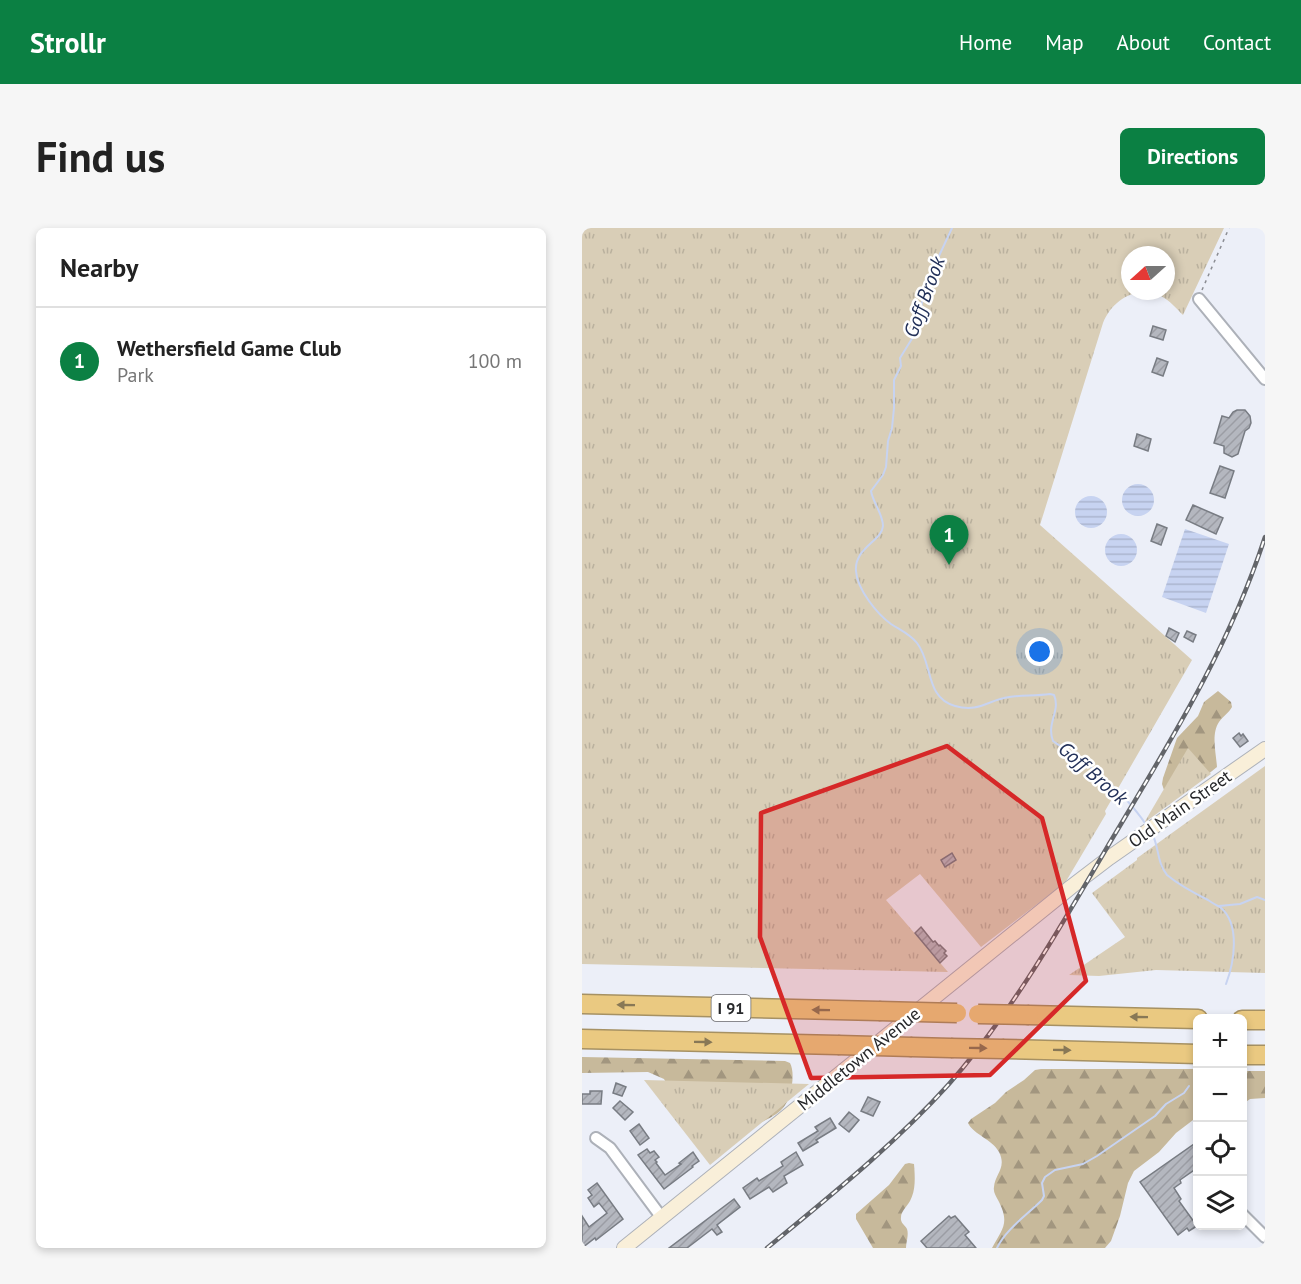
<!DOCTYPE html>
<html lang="en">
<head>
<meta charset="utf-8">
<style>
	body { margin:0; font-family:"PT Sans",sans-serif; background:#f6f6f6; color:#222 }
	.controls { position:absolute; right:18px; bottom:18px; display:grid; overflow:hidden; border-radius:9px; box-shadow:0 3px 9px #0003 }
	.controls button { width:54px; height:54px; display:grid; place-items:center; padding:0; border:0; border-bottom:2px solid #e0e0e0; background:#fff; color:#222; font:30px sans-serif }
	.compass { position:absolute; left:539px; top:18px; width:54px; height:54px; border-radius:50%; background:#fff; box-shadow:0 3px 9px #0003; rotate:249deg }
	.you { position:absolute; left:458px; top:424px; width:21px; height:21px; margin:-15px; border:4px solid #fff; border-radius:50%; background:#1a73e8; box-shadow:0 0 0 9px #1a73e833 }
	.badge { display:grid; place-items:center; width:39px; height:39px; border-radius:50%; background:#0b8043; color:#fff; font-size:20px; font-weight:700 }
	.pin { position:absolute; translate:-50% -50px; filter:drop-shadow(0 2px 3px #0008) }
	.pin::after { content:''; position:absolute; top:32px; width:21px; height:18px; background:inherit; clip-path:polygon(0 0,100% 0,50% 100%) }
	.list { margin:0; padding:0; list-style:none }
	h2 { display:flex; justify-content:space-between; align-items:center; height:78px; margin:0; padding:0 24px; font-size:26px }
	h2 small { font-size:20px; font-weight:400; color:#767676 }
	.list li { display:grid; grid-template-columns:39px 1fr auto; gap:18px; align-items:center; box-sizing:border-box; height:108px; padding:0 24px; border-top:2px solid #e0e0e0 }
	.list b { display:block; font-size:22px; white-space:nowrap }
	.list p { margin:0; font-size:20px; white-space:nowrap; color:#767676 }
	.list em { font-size:20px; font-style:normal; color:#767676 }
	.icon { flex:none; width:33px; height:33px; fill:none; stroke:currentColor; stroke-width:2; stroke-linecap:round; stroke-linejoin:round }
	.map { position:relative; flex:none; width:683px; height:1020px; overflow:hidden; border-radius:9px }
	header { display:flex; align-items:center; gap:36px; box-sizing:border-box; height:84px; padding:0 30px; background:#0b8043; color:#fff }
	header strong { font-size:28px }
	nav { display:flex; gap:33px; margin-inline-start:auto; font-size:21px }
	.intro { display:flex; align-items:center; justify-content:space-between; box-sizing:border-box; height:144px; padding:0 36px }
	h1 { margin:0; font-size:42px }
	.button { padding:15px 27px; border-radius:9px; background:#0b8043; color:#fff; font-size:21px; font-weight:700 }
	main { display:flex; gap:36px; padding:0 36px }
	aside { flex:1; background:#fff; border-radius:9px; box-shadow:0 3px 9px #0003 }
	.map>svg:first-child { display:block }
	.forest { fill:url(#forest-firs) }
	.park { fill:url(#park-tufts); fill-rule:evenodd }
	.water { fill:url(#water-rules) }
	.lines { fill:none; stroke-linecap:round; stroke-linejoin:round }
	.stream { stroke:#c7d3f1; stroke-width:2 }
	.building { fill:url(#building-hatch); stroke:#787c83; stroke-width:1.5 }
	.street-casing { stroke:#adb1b9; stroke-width:14 }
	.secondary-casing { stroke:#adb1b9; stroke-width:16 }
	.highway-casing { stroke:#a69163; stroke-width:21 }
	.path { stroke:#8b8d93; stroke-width:1.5; stroke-dasharray:3 4.5; stroke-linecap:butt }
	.street { stroke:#fff; stroke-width:10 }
	.secondary { stroke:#f9efd9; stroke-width:14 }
	.highway { stroke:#eac981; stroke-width:18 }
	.rail-casing { stroke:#63656a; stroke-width:4.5 }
	.rail { stroke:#fff; stroke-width:2; stroke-dasharray:7; stroke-linecap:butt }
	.highway-bridge-casing { stroke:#a69163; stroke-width:21; stroke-linecap:butt }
	.highway-bridge { stroke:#eac981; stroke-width:18 }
	.oneway { fill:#887856 }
	.marked { fill:#d62828; fill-opacity:0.2; stroke:#d62828; stroke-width:4.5; stroke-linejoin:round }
	.labels { text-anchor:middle; stroke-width:5; stroke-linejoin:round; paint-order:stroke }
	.shield { fill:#fff; stroke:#68686b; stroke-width:1.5 }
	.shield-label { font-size:16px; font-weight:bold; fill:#27282b }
	.street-label { font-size:18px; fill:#27282b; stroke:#fff }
	.water-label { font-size:20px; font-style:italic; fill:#233159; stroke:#fff }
</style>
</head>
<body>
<header>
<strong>Strollr</strong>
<nav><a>Home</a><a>Map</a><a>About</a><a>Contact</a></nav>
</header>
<div class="intro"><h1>Find us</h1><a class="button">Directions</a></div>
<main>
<aside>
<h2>Nearby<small></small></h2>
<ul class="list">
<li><span class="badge">1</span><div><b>Wethersfield Game Club</b><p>Park</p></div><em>100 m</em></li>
</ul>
</aside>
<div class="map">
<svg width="683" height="1020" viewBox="0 0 683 1020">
	<defs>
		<pattern id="forest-firs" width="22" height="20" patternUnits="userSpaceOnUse" patternTransform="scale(1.5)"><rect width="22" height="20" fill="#c7b99b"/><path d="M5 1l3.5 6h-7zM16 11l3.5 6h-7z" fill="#a2967f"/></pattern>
		<pattern id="park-tufts" width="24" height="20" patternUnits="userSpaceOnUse" patternTransform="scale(1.5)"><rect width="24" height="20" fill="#d9ceb7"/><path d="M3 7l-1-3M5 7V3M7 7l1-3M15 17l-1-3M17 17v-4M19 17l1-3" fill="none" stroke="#bab19e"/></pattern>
		<pattern id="water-rules" width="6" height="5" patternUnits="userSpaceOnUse" patternTransform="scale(1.5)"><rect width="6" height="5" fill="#c7d3f1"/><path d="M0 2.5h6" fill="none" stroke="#abb5cf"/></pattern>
		<pattern id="building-hatch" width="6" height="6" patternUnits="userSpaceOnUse" patternTransform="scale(1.5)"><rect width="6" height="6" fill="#b4b7bf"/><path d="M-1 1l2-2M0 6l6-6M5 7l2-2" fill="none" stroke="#9b9da4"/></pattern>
	</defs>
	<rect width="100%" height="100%" fill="#eceff8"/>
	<!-- forest -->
	<g class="forest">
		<path d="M 636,463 L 649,474 L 650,479 C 647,485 641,488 637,494 C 629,506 634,525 635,539 L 604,564 L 582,562 L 580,556 L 581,550 L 595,510 L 616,488 L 622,474 Z"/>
		<path d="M 0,829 L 203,833 L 208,835 C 214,846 209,872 200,881 C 194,888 179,894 170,899 L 90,866 L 82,851 L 66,844 L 0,845 Z"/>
		<path d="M 459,841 L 615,841 L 615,889 L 594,905 L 577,924 L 552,943 L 546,955 L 538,988 L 529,1013 L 523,1020 L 410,1020 C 421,1000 428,995 416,972 C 414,968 411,964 412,959 C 413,946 425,940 417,924 C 410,911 392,907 386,895 L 389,891 L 413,875 L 424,864 L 442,852 L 453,842 Z"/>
		<polygon points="661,843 683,843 683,870 668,871 661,876"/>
		<path d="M 327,935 L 332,936 C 333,949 334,962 328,973 C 325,978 319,984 319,989 C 318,995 323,997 325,1001 C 327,1007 324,1014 324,1020 L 291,1020 L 274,991 L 274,986 L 307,957 L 323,936 Z"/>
	</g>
	<!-- park -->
	<g class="park">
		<path d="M 0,0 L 642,0 L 601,87 C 594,80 588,73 579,68 C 555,56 530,72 521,95 L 458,297 L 610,432 L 523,583 L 524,586 L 483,655 L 399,719 L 338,646 L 304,672 L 366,744 L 0,736 ZM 548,27 L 584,27 L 584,63 L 548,63 Z"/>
		<polygon points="606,520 629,546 562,595"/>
		<polygon points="683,538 683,745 574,742 517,748 487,747 543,709 510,665 555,632 555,630 558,628"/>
		<polygon points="62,852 227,856 128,937"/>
	</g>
	<!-- water -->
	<g class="water">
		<circle cx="556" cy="272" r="16"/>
		<circle cx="509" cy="284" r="16"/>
		<polygon points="603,301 647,316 624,385 580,369"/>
		<circle cx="539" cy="322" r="16"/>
	</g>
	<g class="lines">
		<!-- stream -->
		<g class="stream">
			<path d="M 370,0 L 343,58 L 340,74 L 338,93 L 332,102 L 331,109 L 318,130 L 319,138 L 312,152 L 312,180 L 310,200 L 306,213 L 304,239 L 301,247 L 289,263 C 291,275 301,286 301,298 C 300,313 272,320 274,343 C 275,361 295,386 309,396 C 318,402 328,406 335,415 C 351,435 343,470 373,478 C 397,485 406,472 427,469 C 440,467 454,468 468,466 L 472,467 C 479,483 464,495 471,513 C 477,518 485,521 491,526 C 519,546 546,569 565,598"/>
			<path d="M 570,605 C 577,619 575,635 585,647 C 597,657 612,665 626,672 C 630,675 634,677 638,679 C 659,696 652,735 644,756"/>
			<polyline points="637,678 658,676 675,669 683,672"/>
			<path d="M 415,1020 C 424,1001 445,987 460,972 L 462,968 L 460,955 L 463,949 L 473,942 L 501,936 L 515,928 L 573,888 L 584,876 L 602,865 L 607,858"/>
		</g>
	</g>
	<!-- building -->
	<g class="building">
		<polygon points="571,98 584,102 581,112 568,108"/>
		<polygon points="575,130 586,134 581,148 570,144"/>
		<polygon points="655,182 663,182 668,188 669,195 667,200 663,203 656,226 650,229 642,225 642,218 632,215 640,188 647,190 651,184"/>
		<polygon points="555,206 569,211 566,223 552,218"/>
		<polygon points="638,238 652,243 643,270 628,265"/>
		<polygon points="611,277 641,290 634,306 604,292"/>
		<polygon points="575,296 585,300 579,317 569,313"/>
		<polygon points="587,400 597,405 593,414 584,408"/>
		<polygon points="605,403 614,407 611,414 602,409"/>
		<polygon points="657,505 659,508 661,506 666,513 658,519 651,510"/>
		<polygon points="370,625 374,632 363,639 359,632"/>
		<polygon points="339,699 351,714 353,713 357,718 358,717 364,723 362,725 365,728 358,735 333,705"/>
		<polygon points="34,855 44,859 40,868 31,865"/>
		<polygon points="8,863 20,863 19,876 0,876 0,866 8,866"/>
		<polygon points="286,869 298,874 291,888 279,883"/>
		<polygon points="38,873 51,884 43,892 31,880"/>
		<polygon points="267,884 277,892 267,904 257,896"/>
		<polygon points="248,890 254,900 234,912 236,914 221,923 216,915 236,903 233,899"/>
		<polygon points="57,896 67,910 58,917 48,903"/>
		<polygon points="615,914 615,940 598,952 599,955 592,960 599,971 597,973 615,998 607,1003 605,1000 596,1007 558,954"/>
		<polygon points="65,921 68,925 72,923 77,929 73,932 75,934 74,935 83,947 99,936 97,935 111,924 117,933 110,938 111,939 82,961 56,927"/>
		<polygon points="214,924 221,937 202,948 205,955 191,964 187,959 168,971 161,960 175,950 177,953 201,938 199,934"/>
		<polygon points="15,955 41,991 18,1009 14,1012 13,1010 0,1020 0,988 7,999 25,985 17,975 12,979 6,970 10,967 6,962"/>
		<polygon points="152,971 158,979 135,997 140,1004 135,1007 130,1001 105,1020 87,1020"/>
		<polygon points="367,988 369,990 373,988 387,1004 383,1007 394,1020 345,1020 339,1013"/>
	</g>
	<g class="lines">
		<!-- street casing -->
		<g class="street-casing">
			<g id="street">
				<polyline points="617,71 683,151"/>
				<polyline points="14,910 28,920 80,990"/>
				<polyline points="660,986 683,1009"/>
			</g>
		</g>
		<!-- secondary casing -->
		<g class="secondary-casing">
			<polyline id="secondary" points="42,1020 489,659 527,630 683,521"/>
		</g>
		<!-- highway casing -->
		<g class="highway-casing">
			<g id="highway">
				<polyline points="0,776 297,783"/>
				<polyline points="447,787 616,791"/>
				<polyline points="660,792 683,792"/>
				<polyline points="0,811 256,817"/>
				<polyline points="330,819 369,820"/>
				<polyline points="422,821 616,826"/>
				<polyline points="660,827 683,827"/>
			</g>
		</g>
		<!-- path -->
		<polyline class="path" points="620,62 647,0"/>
		<!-- street -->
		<use href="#street" class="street"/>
		<!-- secondary -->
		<use href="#secondary" class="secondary"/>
		<!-- highway -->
		<use href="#highway" class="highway"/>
		<!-- rail casing -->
		<g class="rail-casing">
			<path id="rail" d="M 185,1020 C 248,968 312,917 367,856 C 432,782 480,696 530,611 C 589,512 647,420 683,309"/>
		</g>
		<!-- rail -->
		<use href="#rail" class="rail"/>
		<!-- highway-bridge casing -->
		<g class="highway-bridge-casing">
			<g id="highway-bridge">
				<polyline points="297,783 375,785"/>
				<polyline points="396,786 447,787"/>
				<polyline points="256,817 330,819"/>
				<polyline points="369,820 422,821"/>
			</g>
		</g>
		<!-- highway-bridge -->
		<use href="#highway-bridge" class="highway-bridge"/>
	</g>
	<!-- one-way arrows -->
	<defs><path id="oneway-solid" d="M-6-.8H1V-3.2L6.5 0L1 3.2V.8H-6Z" transform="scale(1.5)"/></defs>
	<g class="oneway">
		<use href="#oneway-solid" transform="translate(44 777) rotate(-179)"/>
		<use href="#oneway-solid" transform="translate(239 782) rotate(-179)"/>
		<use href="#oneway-solid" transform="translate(557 789) rotate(-179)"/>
		<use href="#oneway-solid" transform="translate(121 814) rotate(1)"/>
		<use href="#oneway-solid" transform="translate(396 820) rotate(1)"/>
		<use href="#oneway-solid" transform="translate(480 822) rotate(1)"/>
	</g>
	<!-- marked area -->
	<path class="marked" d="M 365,518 L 460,590 L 504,753 L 408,847 L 229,850 L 178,709 L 179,585 Z"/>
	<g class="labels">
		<!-- shield labels -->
		<rect class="shield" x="129.5" y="767" width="39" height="26" rx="4.5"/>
		<g class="shield-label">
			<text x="149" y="786">I 91</text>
		</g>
		<!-- street labels -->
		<g class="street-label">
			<text transform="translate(598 581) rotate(-35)" y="6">Old Main Street</text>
			<text transform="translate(277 831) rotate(-39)" y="6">Middletown Avenue</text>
		</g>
		<!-- water labels -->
		<g class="water-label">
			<text transform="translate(342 69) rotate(-70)" y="7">Goff Brook</text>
			<text transform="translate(511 545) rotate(41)" y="7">Goff Brook</text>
		</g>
	</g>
</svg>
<div class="controls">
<button>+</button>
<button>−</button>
<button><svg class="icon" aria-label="locate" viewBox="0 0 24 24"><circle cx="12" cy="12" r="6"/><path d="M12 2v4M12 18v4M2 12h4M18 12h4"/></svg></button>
<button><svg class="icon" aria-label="layers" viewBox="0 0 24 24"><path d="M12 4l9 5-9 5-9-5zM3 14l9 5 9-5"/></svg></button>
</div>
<svg class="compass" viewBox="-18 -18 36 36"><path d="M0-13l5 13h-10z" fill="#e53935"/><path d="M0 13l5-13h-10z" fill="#767676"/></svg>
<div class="you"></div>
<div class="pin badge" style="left:367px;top:337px">1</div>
</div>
</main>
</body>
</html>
